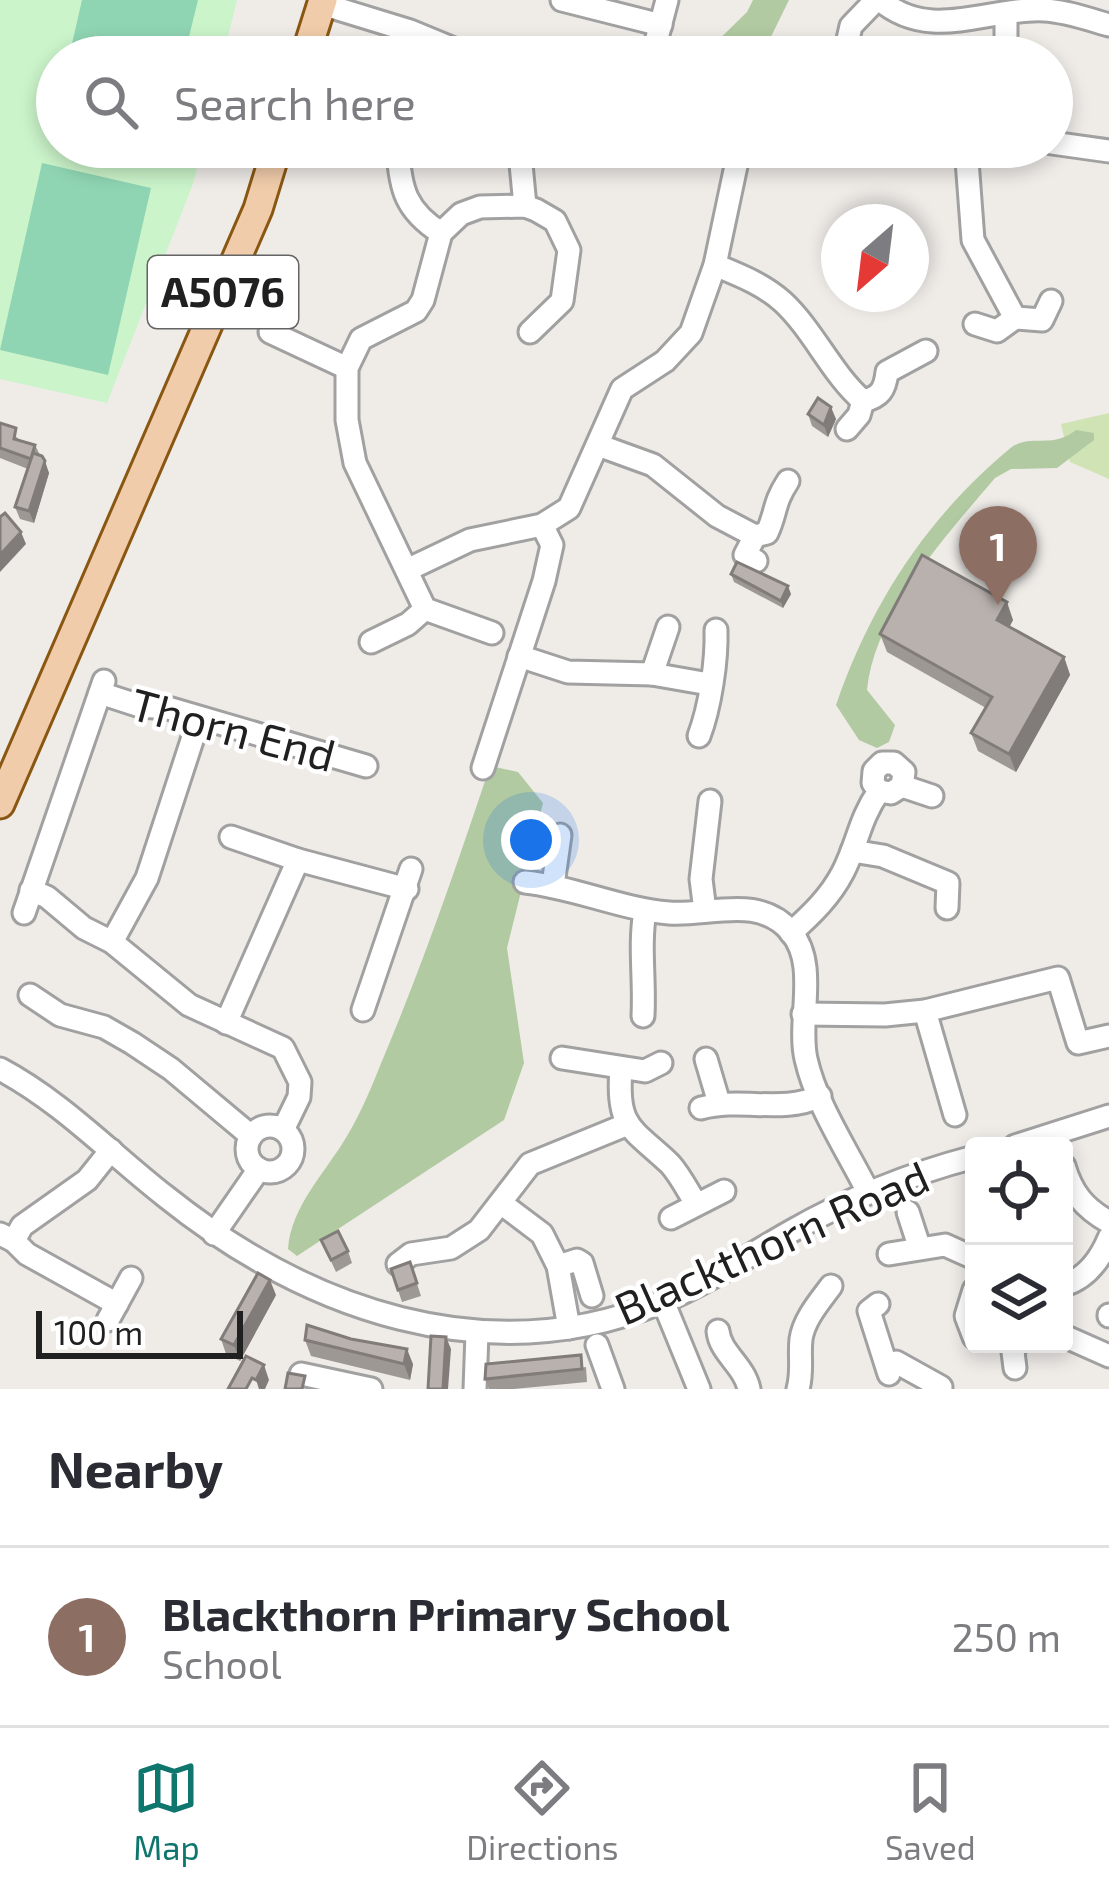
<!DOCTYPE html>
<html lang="en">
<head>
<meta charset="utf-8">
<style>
	body { margin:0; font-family:"Exo 2",sans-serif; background:#f2f2f3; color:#2b2b33 }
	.controls { position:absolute; right:36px; bottom:36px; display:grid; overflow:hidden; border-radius:12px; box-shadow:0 6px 18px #0003 }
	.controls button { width:108px; height:108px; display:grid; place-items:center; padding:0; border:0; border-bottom:3px solid #e1e1e2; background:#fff; color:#2b2b33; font:60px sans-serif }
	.compass { position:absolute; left:821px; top:204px; width:108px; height:108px; border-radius:50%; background:#fff; box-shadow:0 6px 18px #0003; rotate:208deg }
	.scale { position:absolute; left:36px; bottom:30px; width:207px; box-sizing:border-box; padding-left:12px; border:6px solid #202020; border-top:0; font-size:33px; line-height:42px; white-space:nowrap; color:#202020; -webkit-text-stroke:9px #fff; paint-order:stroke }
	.you { position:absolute; left:531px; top:840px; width:42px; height:42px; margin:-30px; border:9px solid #fff; border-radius:50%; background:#1a73e8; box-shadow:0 0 0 18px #1a73e833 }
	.badge { display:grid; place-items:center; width:78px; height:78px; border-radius:50%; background:#0f766e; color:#fff; font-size:39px; font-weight:700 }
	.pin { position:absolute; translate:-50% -99px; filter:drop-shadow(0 3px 6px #0008) }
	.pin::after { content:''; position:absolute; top:63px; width:42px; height:36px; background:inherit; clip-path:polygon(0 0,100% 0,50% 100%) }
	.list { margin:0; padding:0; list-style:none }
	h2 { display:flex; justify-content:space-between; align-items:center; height:156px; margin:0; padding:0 48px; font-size:51px }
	h2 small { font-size:39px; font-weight:400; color:#7c7c81 }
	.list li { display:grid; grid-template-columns:78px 1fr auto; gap:36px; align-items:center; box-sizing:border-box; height:180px; padding:0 48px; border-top:3px solid #e1e1e2 }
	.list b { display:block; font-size:45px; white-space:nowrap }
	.list p { margin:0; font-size:39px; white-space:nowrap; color:#7c7c81 }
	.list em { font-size:39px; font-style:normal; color:#7c7c81 }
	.icon { flex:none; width:66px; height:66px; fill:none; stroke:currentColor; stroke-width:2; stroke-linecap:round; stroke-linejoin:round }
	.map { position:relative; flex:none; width:1109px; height:1389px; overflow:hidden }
	.search { position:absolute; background:#fff; box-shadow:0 6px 18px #0003; left:36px; right:36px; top:36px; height:132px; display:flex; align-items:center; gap:30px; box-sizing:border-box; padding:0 42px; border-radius:66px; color:#7c7c81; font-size:45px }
	.sheet { height:336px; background:#fff }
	nav { display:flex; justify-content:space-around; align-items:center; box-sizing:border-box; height:168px; border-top:3px solid #e1e1e2; background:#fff; font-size:33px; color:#7c7c81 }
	nav a { display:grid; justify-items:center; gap:6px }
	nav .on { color:#0f766e }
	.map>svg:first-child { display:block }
	.grass { fill:#d0e3b4 }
	.forest { fill:#b1caa1 }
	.park { fill:#cbf4ca }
	.pitch { fill:#8fd5b3 }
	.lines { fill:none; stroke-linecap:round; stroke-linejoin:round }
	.minor-casing { stroke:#a1a1a1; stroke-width:27 }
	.major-casing { stroke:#8a5712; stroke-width:33 }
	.minor { stroke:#fff; stroke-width:21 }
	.major { stroke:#f1ccaa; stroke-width:27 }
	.wall { fill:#9e9895 }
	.shaded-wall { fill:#817c79 }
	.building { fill:#b8b1ad; stroke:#817c79; stroke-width:3 }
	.labels { text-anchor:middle; stroke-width:9; stroke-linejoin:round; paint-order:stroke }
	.shield { fill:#fff; stroke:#636363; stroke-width:3 }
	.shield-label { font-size:42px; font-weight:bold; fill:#202020 }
	.street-label { font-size:45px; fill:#202020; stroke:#fff }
</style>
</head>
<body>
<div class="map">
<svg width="1109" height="1389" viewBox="0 0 1109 1389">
	<rect width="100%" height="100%" fill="#efece8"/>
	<!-- grass -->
	<polygon class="grass" points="1109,413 1109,479 1070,462 1061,424"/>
	<!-- forest -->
	<g class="forest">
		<polygon points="753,0 789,0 761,57 701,57 747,12"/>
		<path d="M 1076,430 L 1094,433 L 1094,440 L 1057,468 L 1011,469 L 995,478 C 946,536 875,612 867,690 L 895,725 L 889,742 L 877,748 L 859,740 L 836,705 C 872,601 928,516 1013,446 C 1035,434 1052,449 1076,430 Z"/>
		<path d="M 490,766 L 518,772 L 543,803 L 507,948 L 524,1063 L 504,1120 L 297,1256 L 288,1249 C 291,1206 326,1172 347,1136 C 361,1113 372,1086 382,1061 C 423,964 457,865 490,766 Z"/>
	</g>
	<!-- park -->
	<polygon class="park" points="0,0 237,0 223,57 57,57 57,147 202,147 193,184 107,403 0,379"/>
	<!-- pitch -->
	<g class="pitch">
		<polygon points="82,0 198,0 184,57 69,57"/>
		<polygon points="42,163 151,188 108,375 0,350"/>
	</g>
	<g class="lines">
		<!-- minor casing -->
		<g class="minor-casing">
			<g id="minor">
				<polyline points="562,0 661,25"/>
				<path d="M 880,0 C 931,43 987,7 1044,10 C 1066,11 1088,19 1109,25"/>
				<polyline points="322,4 410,31 473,57"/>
				<polyline points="975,53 1000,57"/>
				<polyline points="652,57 667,0"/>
				<polyline points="844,57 851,26 876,0"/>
				<polyline points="1006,57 1006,14"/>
				<polyline points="1052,143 1109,151"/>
				<polyline points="515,147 521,164 525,206"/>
				<polyline points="816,147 895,147"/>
				<polyline points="966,147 973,240 1015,318"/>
				<path d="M 398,150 C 400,189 406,211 441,233"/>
				<path d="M 715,265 C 739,275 763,284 783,302 C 814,331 831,373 863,401"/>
				<polyline points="975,324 997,331 1015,318 1042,320 1051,301"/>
				<polyline points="270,332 347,368"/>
				<path d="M 847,429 L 859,415 L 863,401 C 880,397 885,390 887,372 L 926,351"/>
				<polyline points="598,445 653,465 717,516 755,536"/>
				<path d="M 756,561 L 745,555 L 755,536 L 767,533 C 777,511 773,504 788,481"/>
				<polyline points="409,569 470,540 542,525 569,508 622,389 665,361 691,333 715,265 740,147"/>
				<polyline points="492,633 425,609 355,463 347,420 347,368 361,339 416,311 423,300 441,233 461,214 480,207 525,206 536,210 555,221 569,250 562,301 530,332"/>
				<polyline points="371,642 408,624 425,609"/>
				<polyline points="519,656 568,672 652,674 709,684"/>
				<polyline points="652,674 668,627"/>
				<polyline points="100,693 140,706 168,708 366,766"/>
				<path d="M 699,736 C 710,707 717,661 716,630"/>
				<polyline points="483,768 544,581 552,545 542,525"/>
				<polyline points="902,786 932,796"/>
				<polyline points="231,837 298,860 407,889"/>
				<polyline points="852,851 883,856 948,883 947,908"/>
				<path d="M 525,882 C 574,887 620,909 669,913 C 710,916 759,894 791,932 C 819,965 797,1020 806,1059 C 816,1104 847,1150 868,1192"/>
				<polyline points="553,885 560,835"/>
				<polyline points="31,890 47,897 84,928 112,942 189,1005 283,1048 300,1082 299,1097 283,1130"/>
				<polyline points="705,911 701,879 710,801"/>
				<polyline points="24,913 104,681"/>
				<path d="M 791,933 C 812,914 830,897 843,872 C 858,843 859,820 879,791 L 873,783 L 874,771 L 882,763 L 894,763 L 904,772 L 902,786 L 891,793 L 879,791"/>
				<polyline points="112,942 147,878 199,719"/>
				<polyline points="30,995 60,1015 104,1027 132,1043 171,1069 251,1136"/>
				<polyline points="363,1010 411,869"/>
				<polyline points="925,1011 955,1115"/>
				<polyline points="803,1014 885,1015 925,1011 1058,978 1078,1043 1109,1036"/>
				<path d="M 643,1016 C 645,979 639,946 645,911"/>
				<polyline points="226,1023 298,860"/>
				<polyline points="562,1058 645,1071 661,1063"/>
				<polyline points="706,1059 719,1103"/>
				<path d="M 0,1069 C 62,1102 110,1153 165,1196 C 306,1309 486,1374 662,1302 C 707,1283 748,1256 790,1232 C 848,1199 909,1174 974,1157"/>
				<path d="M 621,1069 C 616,1128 632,1128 670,1164 C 680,1175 688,1191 696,1204"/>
				<path d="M 701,1108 C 741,1097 783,1114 820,1096"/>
				<circle cx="270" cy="1149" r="23"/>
				<polyline points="1015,1146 1109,1116"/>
				<path d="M 1064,1166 C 1072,1193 1084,1208 1109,1222"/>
				<polyline points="501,1203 542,1234 558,1266 569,1328"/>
				<polyline points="908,1212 919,1246"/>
				<polyline points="671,1218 724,1191"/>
				<polyline points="0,1234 14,1241 22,1226 87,1180 111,1150"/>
				<polyline points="214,1234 259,1169"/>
				<polyline points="14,1241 27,1254 117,1304"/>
				<polyline points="889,1254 945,1245 974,1258"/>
				<polyline points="398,1264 411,1254 451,1248 479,1230 530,1164 628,1124"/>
				<polyline points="558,1266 577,1260 582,1263 592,1296"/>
				<path d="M 1064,1285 C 1087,1278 1100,1260 1109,1238"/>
				<polyline points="974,1290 966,1316 974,1337"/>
				<polyline points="663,1301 699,1389"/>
				<polyline points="878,1304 869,1311 889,1374"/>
				<polyline points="1109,1315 1109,1316"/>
				<polyline points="108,1320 131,1278"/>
				<path d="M 718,1331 C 720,1353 744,1365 749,1389"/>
				<polyline points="1064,1336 1109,1356"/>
				<polyline points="597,1345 613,1389"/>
				<polyline points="896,1362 941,1387"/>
				<polyline points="1015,1368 1013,1352 1017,1344"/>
				<polyline points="301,1374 371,1389"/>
				<polyline points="475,1389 477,1333"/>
				<path d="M 798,1389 C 803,1371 799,1357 801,1339 C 804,1319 820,1301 831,1286"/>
			</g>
		</g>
		<!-- major casing -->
		<g class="major-casing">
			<g id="major">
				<polyline points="305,57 323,0"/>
				<polyline points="0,804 258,209 277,147"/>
			</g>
		</g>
		<!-- minor -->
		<use href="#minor" class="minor"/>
		<!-- major -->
		<use href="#major" class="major"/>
	</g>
	<!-- wall -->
	<g class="wall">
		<polygon points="808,414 836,419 828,437 812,426"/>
		<polygon points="0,423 21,441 35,445 49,473 34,523 20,519 15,507 28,469 0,458"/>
		<polygon points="731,574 791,594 783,608 734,582"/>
		<polygon points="1013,620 1009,627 1064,657 1070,675 1016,772 978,751 971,733 986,708 887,652 880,634"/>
		<polygon points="321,1240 348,1251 352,1263 336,1272"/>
		<polygon points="410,1262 421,1296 402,1302 398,1290"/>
		<polygon points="276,1295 240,1361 226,1354 221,1339"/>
		<polygon points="305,1340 413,1364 410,1380 311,1356"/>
		<polygon points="586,1367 587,1382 514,1389 489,1389 485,1379"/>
	</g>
	<!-- shaded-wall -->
	<g class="shaded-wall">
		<polygon points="831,407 836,419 828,437 824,425"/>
		<polygon points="45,461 49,473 34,523 29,511"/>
		<polygon points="21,532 26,544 0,572 0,555"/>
		<polygon points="788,586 791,594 783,608 781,601"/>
		<polygon points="1007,602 1013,620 1004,638 997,620"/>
		<polygon points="1064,657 1070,675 1016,772 1009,754"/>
		<polygon points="270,1280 276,1295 240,1361 234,1345"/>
		<polygon points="446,1337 451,1349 448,1389 443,1389"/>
		<polygon points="407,1349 413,1364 410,1380 404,1364"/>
		<polygon points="264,1365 269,1380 265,1389 259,1389 256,1380"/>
	</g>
	<!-- building -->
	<g class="building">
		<polygon points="818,398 831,407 824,425 808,414"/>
		<polygon points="0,423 16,428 14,439 35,445 31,459 0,448"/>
		<polygon points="33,453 42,456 45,461 29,511 15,507"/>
		<polygon points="5,513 21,532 0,555 0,517"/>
		<polygon points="922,555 1007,602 997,620 1064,657 1009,754 971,733 992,697 880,634"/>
		<polygon points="737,562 788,586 781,601 731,574"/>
		<polygon points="338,1231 348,1251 331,1260 321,1240"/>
		<polygon points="410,1262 417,1283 398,1290 391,1269"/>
		<polygon points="258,1273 270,1280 234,1345 221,1339"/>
		<polygon points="307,1325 351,1339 407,1349 404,1364 305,1340"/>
		<polygon points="431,1336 446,1337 443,1389 428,1389"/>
		<polygon points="581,1355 582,1369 485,1379 486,1364"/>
		<polygon points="246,1356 264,1365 256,1380 252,1378 246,1389 228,1389"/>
		<polygon points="288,1373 305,1376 302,1389 285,1389"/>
	</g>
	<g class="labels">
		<!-- shield labels -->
		<rect class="shield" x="148" y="256" width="150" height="72" rx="9"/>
		<g class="shield-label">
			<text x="223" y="307">A5076</text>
		</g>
		<!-- street labels -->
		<g class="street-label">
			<text transform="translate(233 730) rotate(15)" y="16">Thorn End</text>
			<text transform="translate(772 1243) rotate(-24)" y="16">Blackthorn Road</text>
		</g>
	</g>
</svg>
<div class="controls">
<button><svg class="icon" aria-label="locate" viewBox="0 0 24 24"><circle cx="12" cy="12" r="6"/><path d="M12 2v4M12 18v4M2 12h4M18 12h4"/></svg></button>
<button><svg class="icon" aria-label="layers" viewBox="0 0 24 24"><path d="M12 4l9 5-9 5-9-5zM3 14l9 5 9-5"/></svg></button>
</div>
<svg class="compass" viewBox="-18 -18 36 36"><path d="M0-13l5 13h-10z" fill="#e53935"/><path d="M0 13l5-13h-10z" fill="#7c7c81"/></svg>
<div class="scale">100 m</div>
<div class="you"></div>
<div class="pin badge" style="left:998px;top:605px;background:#8d6e63">1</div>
<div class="search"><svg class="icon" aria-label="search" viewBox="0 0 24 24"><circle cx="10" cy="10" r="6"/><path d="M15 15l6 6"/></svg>Search here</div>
</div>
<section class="sheet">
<h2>Nearby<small></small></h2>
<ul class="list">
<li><span class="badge" style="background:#8d6e63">1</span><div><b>Blackthorn Primary School</b><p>School</p></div><em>250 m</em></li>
</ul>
</section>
<nav>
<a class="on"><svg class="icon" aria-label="map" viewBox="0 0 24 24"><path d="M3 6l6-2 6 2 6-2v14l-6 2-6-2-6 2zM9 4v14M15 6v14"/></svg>Map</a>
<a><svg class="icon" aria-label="directions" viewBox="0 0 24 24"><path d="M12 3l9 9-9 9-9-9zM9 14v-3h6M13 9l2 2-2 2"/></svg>Directions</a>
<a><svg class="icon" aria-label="saved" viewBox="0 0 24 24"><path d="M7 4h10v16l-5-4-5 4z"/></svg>Saved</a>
</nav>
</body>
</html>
